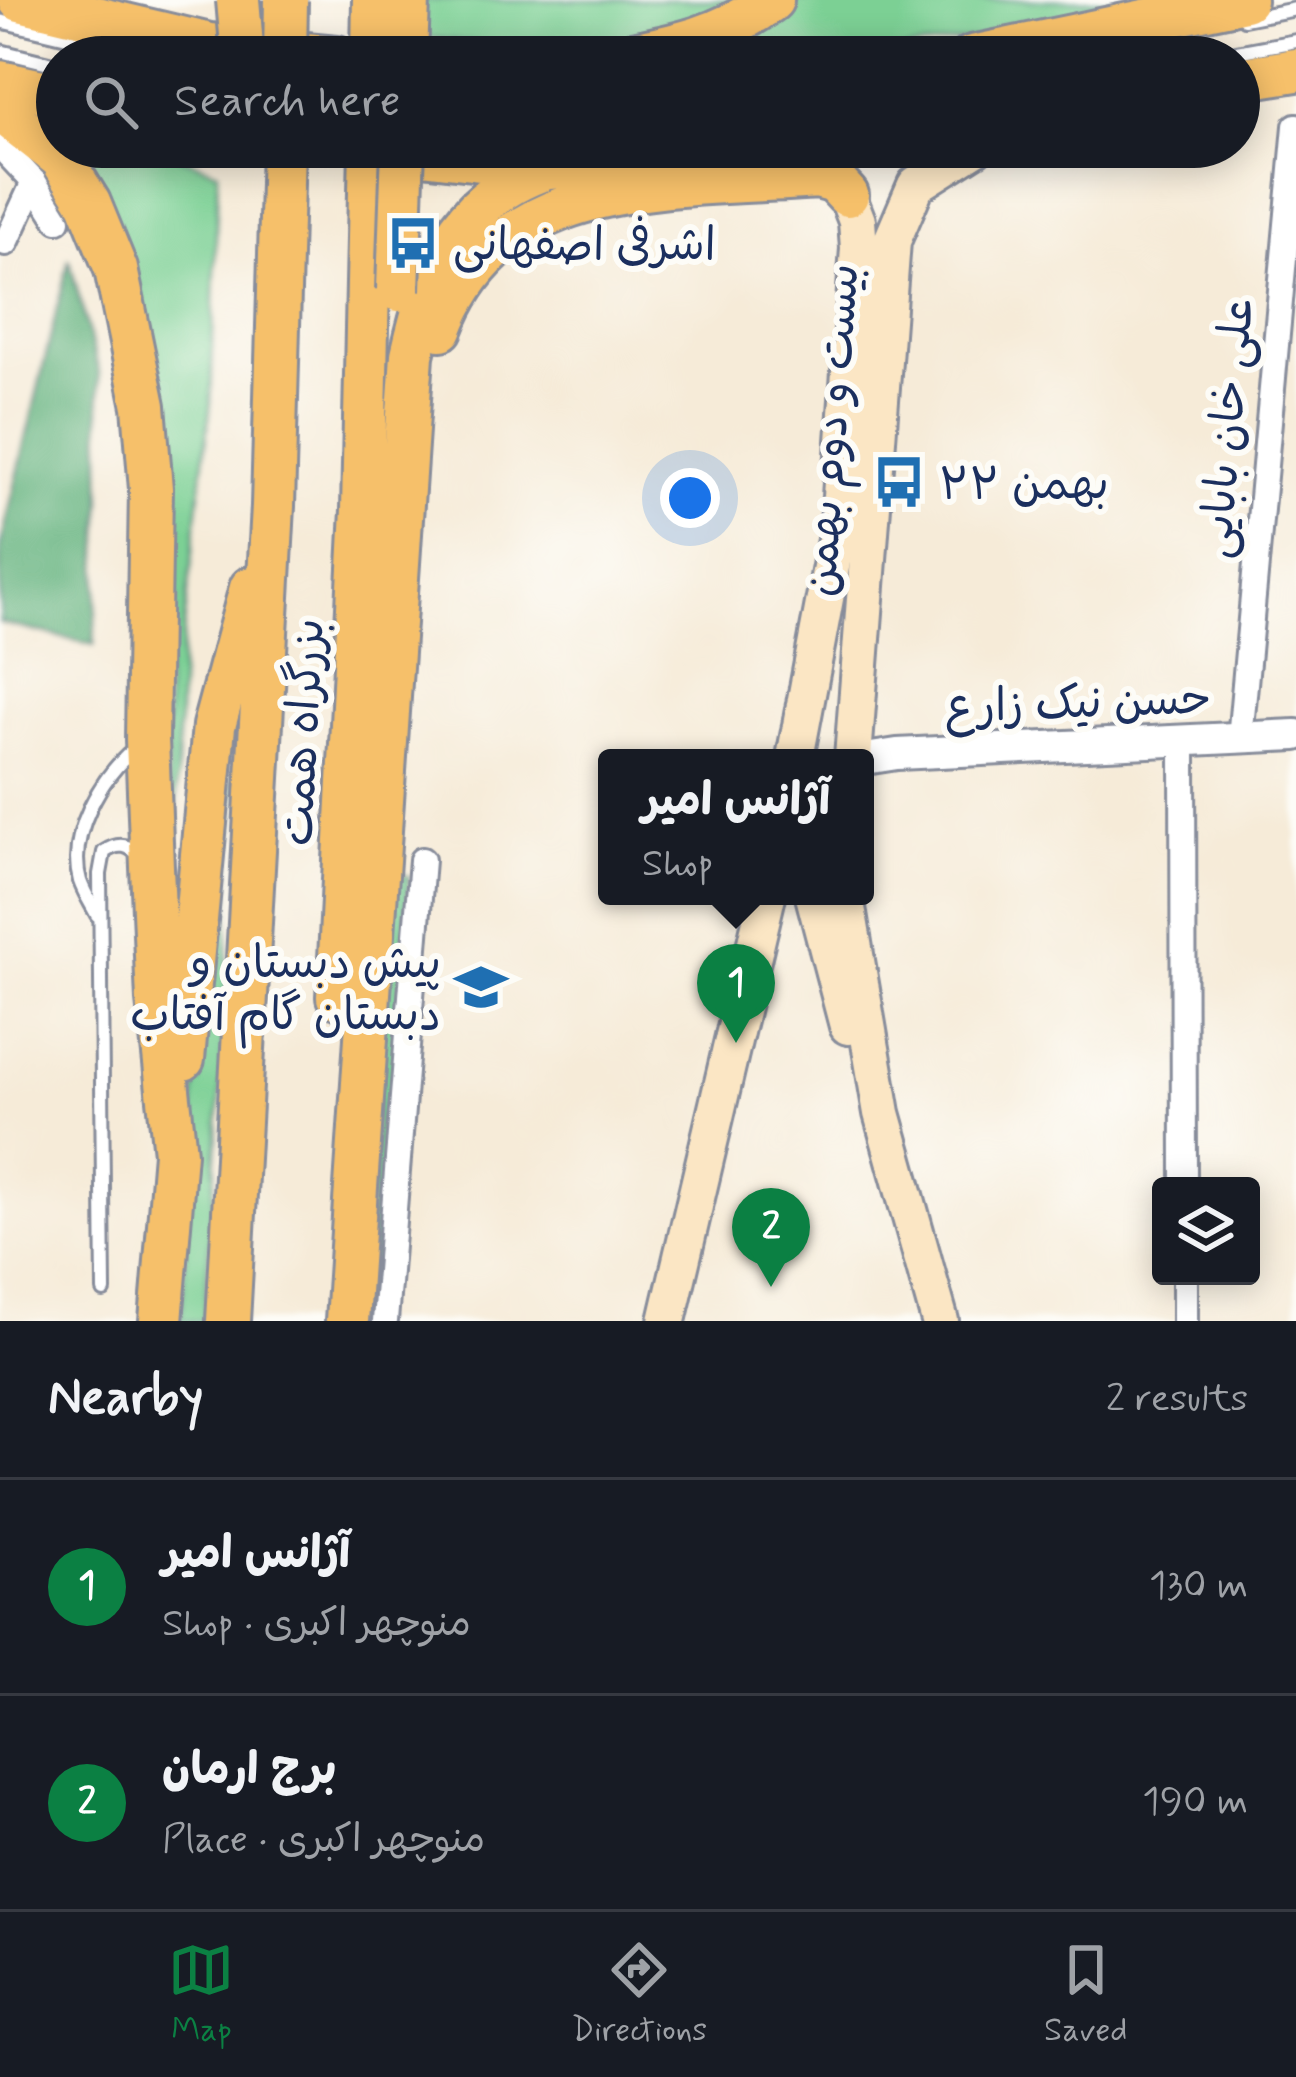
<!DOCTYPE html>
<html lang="en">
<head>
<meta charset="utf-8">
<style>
	body { margin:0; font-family:Mynerve,"Playpen Sans Arabic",sans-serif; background:#242831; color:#f1f3f6 }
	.controls { position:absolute; right:36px; bottom:36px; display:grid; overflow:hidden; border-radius:12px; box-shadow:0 6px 30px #0003 }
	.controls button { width:108px; height:108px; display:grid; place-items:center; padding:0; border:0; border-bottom:3px solid #363941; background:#171b24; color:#f1f3f6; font:60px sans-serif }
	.you { position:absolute; left:690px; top:498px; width:42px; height:42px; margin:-30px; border:9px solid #fff; border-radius:50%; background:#1a73e8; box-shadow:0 0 0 18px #1a73e833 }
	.badge { display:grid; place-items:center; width:78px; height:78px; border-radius:50%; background:#0b8043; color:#fff; font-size:39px; font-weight:700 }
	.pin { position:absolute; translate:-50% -99px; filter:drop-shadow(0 3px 6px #0008) }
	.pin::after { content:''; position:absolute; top:63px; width:42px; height:36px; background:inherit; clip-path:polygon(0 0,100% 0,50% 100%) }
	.popup { position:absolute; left:598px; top:749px; width:276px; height:156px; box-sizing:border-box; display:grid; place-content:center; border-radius:12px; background:#171b24; filter:drop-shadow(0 3px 9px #0005); font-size:39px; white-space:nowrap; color:#9ea1a6 }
	.popup b { font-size:45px; color:#f1f3f6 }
	.popup::after { content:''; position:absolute; left:50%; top:100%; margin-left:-24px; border:24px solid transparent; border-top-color:#171b24 }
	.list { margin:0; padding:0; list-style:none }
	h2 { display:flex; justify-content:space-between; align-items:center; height:156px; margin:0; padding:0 48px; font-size:51px }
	h2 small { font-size:39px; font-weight:400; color:#9ea1a6 }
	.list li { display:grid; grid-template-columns:78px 1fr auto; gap:36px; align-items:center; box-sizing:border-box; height:216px; padding:0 48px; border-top:3px solid #363941 }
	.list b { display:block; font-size:45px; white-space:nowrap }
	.list p { margin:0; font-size:39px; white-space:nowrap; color:#9ea1a6 }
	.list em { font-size:39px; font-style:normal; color:#9ea1a6 }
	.icon { flex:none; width:66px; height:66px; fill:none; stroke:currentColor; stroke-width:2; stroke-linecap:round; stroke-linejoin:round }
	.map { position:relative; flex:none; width:1296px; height:1321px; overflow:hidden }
	.search { position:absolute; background:#171b24; box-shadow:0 6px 30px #0003; left:36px; right:36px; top:36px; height:132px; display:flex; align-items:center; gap:30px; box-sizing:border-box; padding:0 42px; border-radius:66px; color:#9ea1a6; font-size:45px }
	.sheet { height:588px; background:#171b24 }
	nav { display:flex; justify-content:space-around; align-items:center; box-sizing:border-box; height:168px; border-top:3px solid #363941; background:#171b24; font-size:33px; color:#9ea1a6 }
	nav a { display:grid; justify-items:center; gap:6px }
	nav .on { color:#0b8043 }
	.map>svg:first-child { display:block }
	.green { fill:#7bd094; stroke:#4b8079; stroke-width:3 }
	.forest { fill:#64b27e; stroke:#40706e; stroke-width:3 }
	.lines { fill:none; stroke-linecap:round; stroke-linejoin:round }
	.service-casing { stroke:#888d9b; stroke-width:18 }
	.minor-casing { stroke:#888d9b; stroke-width:30 }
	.tertiary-casing { stroke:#888d9b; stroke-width:36 }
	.secondary-casing { stroke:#888d9b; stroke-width:42 }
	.trunk-casing { stroke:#888d9b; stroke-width:48 }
	.service { stroke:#fff; stroke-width:12 }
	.minor { stroke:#fff; stroke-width:24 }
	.tertiary { stroke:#fff; stroke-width:30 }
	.secondary { stroke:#fbe6c4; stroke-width:36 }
	.trunk { stroke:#f6c06b; stroke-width:42 }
	.trunk-bridge-casing { stroke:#888d9b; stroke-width:48; stroke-linecap:butt }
	.trunk-bridge { stroke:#f6c06b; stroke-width:42 }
	.labels { text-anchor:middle; stroke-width:12; stroke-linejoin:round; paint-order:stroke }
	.poi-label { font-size:45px; fill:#1b2f5e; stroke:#fdfcf7; text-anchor:start }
	.street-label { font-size:45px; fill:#1b2f5e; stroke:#fdfcf7 }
</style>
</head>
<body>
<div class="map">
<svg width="1296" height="1321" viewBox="0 0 1296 1321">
	<rect width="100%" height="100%" fill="#fdfcf7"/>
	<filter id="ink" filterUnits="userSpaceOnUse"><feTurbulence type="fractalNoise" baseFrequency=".00833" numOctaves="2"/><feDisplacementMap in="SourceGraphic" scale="24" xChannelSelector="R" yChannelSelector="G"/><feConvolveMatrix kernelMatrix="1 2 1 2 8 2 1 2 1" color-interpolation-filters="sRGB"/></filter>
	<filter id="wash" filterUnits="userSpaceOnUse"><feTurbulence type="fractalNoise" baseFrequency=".004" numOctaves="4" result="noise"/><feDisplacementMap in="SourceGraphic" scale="48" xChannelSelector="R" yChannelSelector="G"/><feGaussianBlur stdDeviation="2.7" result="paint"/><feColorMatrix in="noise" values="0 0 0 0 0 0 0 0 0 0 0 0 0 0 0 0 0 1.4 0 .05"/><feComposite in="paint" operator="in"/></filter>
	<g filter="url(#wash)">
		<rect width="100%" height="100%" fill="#f6ebd8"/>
		<!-- green -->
		<g class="green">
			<polygon points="423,0 745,0 727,13 612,44 540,49 422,37"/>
			<polygon points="797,0 1158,0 1020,33 857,57 683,57 769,22"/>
			<polygon points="68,147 153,147 218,171 211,402 181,651 171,940 162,489"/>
			<polygon points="237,736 222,1069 204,1321 181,1321 196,1073"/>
			<polygon points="390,870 409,877 375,1321 364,1321"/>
		</g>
		<!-- forest -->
		<polygon class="forest" points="69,259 99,372 102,501 94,645 0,623 0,548"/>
	</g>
	<g filter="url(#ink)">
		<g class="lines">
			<!-- service casing -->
			<g class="service-casing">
				<g id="service">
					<polyline points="1244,19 1296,9"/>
					<polyline points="0,21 151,57"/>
					<polyline points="0,51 57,65"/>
					<polyline points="1209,57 1296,41"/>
					<path d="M 97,915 C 92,905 84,893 80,881 C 67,835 101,776 136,748"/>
					<path d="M 104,1291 L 100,874 L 104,852 C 120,841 129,845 142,858"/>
				</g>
			</g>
			<!-- minor casing -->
			<g class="minor-casing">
				<g id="minor">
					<polyline points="0,146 34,182 58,220"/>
					<polyline points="6,243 34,182"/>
					<polyline points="1240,739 1296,126"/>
					<polyline points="1183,743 1184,1186"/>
					<polyline points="1185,1276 1185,1321"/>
					<polyline points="385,1321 422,860"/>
				</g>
			</g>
			<!-- tertiary casing -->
			<g class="tertiary-casing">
				<polyline id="tertiary" points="865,759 897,754 1296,735"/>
			</g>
			<!-- secondary casing -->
			<g class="secondary-casing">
				<g id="secondary">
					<polyline points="795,758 839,524 859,248 857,221 847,195"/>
					<polyline points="853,758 892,241 916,185 976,147"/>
					<polyline points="814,896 848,1026"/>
					<polyline points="845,896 882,1113 940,1321"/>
					<polyline points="667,1321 767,896"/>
				</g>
			</g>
			<!-- trunk casing -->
			<g class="trunk-casing">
				<g id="trunk">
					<polyline points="20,0 210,45 337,57"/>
					<polyline points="373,57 374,0"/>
					<polyline points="406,57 408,0"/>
					<path d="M 616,57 C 676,46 722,37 772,0"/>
					<polyline points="972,57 1245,0"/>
					<polyline points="1239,79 1296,70"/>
					<polyline points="0,82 57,94"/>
					<polyline points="0,110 61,158 89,203 116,269 144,406 151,489 147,740 152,867 158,1000 175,1153 161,1321"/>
					<polyline points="373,147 547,168 694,159"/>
					<polyline points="774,155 857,147"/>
					<path d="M 441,329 C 501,170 675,188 817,177 L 835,182 L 847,195"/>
					<polyline points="338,997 363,510 371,147"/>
					<polyline points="183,1059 214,726 251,588"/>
					<polyline points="228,1321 273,506 283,147"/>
					<path d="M 347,1321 L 412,355 C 432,268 456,198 547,168"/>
				</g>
			</g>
			<!-- service -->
			<use href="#service" class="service"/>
			<!-- minor -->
			<use href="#minor" class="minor"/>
			<!-- tertiary -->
			<use href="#tertiary" class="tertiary"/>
			<!-- secondary -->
			<use href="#secondary" class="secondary"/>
			<!-- trunk -->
			<use href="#trunk" class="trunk"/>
			<!-- trunk-bridge casing -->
			<g class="trunk-bridge-casing">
				<g id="trunk-bridge">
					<polyline points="238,0 243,57"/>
					<polyline points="285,57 286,0"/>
					<polyline points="398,290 403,147"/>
				</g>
			</g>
			<!-- trunk-bridge -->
			<use href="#trunk-bridge" class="trunk-bridge"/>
		</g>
	</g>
	<!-- icons -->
	<defs>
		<g id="bus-bare" transform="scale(4.14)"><path d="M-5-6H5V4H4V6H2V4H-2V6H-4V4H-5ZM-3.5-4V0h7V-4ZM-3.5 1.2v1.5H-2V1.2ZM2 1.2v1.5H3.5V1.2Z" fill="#1f6fb2" stroke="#fdfcf7" stroke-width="2.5" paint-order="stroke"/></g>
		<g id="school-bare" transform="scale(4.14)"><path d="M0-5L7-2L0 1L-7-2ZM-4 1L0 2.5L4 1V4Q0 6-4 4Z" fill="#1f6fb2" stroke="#fdfcf7" stroke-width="2.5" paint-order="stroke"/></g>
	</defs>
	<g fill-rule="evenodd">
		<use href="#bus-bare" x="413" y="243"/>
		<use href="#bus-bare" x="899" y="482"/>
		<use href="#school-bare" x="481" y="987"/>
	</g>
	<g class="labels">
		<!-- poi labels -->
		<g class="poi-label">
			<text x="453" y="259">اشرفی اصفهانی</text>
			<text x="939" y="498">۲۲ بهمن</text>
			<text x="441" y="977" text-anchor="end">پیش دبستان و<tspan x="441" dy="52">دبستان گام آفتاب</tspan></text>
		</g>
		<!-- street labels -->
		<g class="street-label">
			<text transform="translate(1225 428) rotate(-85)" y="16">علی خان بابایی</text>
			<text transform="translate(830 430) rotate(-86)" y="16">بیست و دوم بهمن</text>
			<text transform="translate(1078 701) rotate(-2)" y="16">حسن نیک زارع</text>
			<text transform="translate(301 732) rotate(-87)" y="16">بزرگراه همت</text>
		</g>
	</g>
</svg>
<div class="controls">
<button><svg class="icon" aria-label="layers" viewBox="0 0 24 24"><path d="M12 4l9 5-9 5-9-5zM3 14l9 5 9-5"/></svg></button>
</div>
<div class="you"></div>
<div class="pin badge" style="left:736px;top:1043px">1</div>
<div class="popup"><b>آژانس امیر</b>Shop</div>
<div class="pin badge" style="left:771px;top:1287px">2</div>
<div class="search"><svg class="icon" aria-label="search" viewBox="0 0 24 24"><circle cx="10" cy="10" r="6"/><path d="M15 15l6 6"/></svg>Search here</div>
</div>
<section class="sheet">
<h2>Nearby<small>2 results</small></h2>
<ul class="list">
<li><span class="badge">1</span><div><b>آژانس امیر</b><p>Shop · منوچهر اکبری</p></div><em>130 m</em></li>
<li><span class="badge">2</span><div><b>برج ارمان</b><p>Place · منوچهر اکبری</p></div><em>190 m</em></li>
</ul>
</section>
<nav>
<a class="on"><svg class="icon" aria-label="map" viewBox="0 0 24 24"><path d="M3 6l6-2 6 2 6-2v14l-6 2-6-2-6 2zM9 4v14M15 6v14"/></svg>Map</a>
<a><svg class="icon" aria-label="directions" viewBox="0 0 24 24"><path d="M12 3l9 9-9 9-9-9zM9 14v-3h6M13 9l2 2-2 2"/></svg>Directions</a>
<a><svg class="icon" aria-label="saved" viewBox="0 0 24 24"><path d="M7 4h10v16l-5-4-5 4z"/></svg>Saved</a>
</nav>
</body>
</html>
